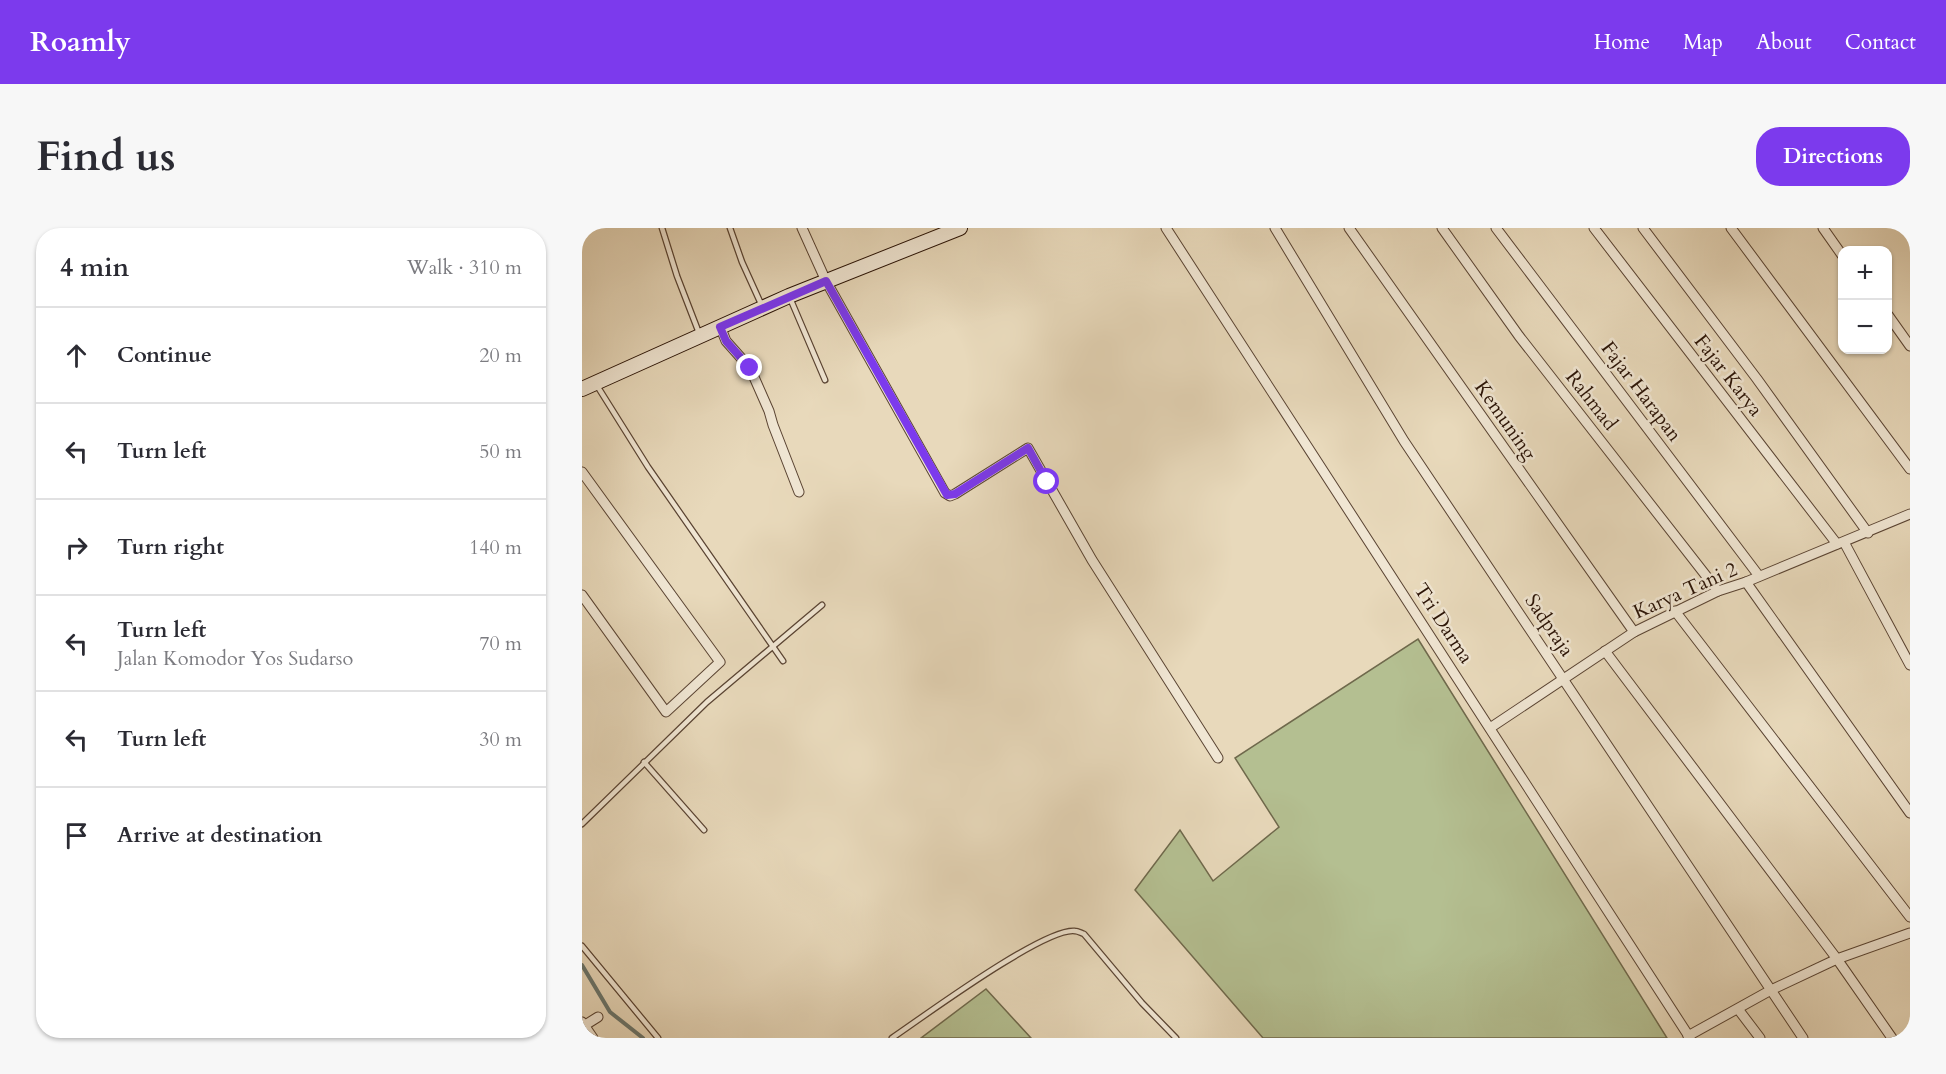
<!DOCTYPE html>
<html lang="en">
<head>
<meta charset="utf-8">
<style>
	body { margin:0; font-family:Cardo,serif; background:#f7f7f7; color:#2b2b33 }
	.controls { position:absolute; right:18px; top:18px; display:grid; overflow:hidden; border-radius:12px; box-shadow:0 2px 4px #0004 }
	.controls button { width:54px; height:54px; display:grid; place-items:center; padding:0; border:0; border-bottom:2px solid #e1e1e2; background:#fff; color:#2b2b33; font:30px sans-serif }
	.stop { position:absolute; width:18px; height:18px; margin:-14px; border:4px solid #7c3aed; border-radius:50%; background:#fff }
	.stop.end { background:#7c3aed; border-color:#fff; box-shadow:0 2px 6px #0008 }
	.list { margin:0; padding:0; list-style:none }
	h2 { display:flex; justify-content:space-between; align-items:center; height:78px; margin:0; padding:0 24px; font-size:26px }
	h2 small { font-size:20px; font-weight:400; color:#7c7c81 }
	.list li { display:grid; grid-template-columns:39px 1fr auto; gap:18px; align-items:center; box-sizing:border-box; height:96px; padding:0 24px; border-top:2px solid #e1e1e2 }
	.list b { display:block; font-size:22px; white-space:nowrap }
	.list p { margin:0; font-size:20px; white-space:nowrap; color:#7c7c81 }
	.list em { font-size:20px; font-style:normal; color:#7c7c81 }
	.icon { flex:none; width:33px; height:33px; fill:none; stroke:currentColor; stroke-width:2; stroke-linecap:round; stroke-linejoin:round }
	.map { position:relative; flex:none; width:1328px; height:810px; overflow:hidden; border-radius:24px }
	header { display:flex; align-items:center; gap:36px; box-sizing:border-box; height:84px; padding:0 30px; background:#7c3aed; color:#fff }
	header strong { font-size:28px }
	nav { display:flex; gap:33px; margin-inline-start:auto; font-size:21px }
	.intro { display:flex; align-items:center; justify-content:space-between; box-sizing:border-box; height:144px; padding:0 36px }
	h1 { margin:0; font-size:42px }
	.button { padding:15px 27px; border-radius:24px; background:#7c3aed; color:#fff; font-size:21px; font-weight:700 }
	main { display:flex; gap:36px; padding:0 36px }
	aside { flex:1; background:#fff; border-radius:24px; box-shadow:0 2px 4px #0004 }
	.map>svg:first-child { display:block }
	.green { fill:#b4bf91; stroke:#6f694c; stroke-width:1.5 }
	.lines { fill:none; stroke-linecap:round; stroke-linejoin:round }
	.stream { stroke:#6b776e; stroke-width:4 }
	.lane-casing { stroke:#5a4433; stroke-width:7 }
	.street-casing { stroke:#5a4433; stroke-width:11 }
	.secondary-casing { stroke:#2a1306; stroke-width:16 }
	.lane { stroke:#f0e6d3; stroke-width:4.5 }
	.street { stroke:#f0e6d3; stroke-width:9 }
	.secondary { stroke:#f0e6d3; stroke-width:14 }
	.route { stroke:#7c3aed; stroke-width:8 }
	.labels { text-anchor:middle; stroke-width:5; stroke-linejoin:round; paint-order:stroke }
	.street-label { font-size:20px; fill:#2a1306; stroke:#f0e6d3 }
</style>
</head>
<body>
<header>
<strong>Roamly</strong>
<nav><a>Home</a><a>Map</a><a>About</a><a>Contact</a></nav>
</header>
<div class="intro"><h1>Find us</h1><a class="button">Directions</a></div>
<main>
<aside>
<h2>4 min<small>Walk · 310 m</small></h2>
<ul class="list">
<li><svg class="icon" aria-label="ahead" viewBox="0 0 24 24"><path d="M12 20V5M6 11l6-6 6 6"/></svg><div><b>Continue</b></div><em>20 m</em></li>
<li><svg class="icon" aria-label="left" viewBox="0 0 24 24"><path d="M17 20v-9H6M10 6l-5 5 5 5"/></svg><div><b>Turn left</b></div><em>50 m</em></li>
<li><svg class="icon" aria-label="right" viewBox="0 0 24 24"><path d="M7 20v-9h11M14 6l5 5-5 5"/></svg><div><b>Turn right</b></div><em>140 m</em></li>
<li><svg class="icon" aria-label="left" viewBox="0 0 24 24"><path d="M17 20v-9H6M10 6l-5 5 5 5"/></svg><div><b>Turn left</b><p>Jalan Komodor Yos Sudarso</p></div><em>70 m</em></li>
<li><svg class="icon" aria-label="left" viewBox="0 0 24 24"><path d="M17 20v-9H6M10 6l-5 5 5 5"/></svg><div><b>Turn left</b></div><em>30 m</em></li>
<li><svg class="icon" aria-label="arrive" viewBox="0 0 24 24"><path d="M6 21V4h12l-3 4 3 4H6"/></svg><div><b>Arrive at destination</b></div></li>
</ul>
</aside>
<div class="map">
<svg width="1328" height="810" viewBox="0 0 1328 810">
	<rect width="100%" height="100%" fill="#e8d9bb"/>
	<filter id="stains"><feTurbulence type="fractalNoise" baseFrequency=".00333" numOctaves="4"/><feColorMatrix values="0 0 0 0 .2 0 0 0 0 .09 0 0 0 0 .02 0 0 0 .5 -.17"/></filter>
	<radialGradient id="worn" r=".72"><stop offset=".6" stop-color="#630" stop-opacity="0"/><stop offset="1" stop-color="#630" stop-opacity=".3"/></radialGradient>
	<!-- green -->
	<g class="green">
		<polygon points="836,411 1085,810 681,810 553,662 598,602 631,653 697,599 653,530"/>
		<polygon points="404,761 449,810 339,810"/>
	</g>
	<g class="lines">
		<!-- stream -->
		<polyline class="stream" points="0,737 28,784 61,810"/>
		<!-- lane casing -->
		<g class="lane-casing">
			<g id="lane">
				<polyline points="80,0 95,48 117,105"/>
				<polyline points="148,0 160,34 180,78"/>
				<polyline points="208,70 243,152"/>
				<polyline points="14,156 66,239 201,433"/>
				<polyline points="62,534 122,602"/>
				<polyline points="0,596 125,474 240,377"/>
				<polyline points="0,718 76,810"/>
				<path d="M 310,810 C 341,789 463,699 493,703 C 496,703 499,705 502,706 L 560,775 L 594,810"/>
			</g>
		</g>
		<!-- street casing -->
		<g class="street-casing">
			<g id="street">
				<polyline points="220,0 244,53 363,265 368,268 373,266 446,220 510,332 636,530"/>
				<polyline points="584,0 1108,810"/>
				<polyline points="693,0 822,213 1221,810"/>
				<polyline points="767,0 1052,404"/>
				<polyline points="860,0 937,108 1136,363"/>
				<polyline points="914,0 1177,348"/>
				<polyline points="1012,0 1255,316"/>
				<polyline points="1061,0 1175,151 1286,305"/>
				<polyline points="1149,0 1328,241"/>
				<polyline points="1241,0 1260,27"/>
				<polyline points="1323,0 1328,6"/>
				<polyline points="1306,87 1328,118"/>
				<polyline points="138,98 144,113 168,140 187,183 191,197 217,264"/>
				<polyline points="0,244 138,434 84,484 0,367"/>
				<polyline points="1262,314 1328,437"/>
				<polyline points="1164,354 1328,585"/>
				<polyline points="1093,383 1328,689"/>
				<polyline points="1023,423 1255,731 1310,810"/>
				<polyline points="908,500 1052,404 1136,363 1164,354 1328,286"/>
				<polyline points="1156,781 1178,810"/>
				<polyline points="0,794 11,810"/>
				<polyline points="0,799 16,789"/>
				<polyline points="1106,808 1189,762 1255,731 1328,705"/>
			</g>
		</g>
		<!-- secondary casing -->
		<g class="secondary-casing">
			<polyline id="secondary" points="0,161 207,68 378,0"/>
		</g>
		<!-- lane -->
		<use href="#lane" class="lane"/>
		<!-- street -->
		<use href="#street" class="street"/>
		<!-- secondary -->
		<use href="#secondary" class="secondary"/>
	</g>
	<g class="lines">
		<!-- route -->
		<polyline class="route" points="168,140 144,113 138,99 244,53 365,267 373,266 446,220 465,254"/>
	</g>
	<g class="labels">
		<!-- street labels -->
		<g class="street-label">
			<text transform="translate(1147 147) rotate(52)" y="7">Fajar Karya</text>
			<text transform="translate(1060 163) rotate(53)" y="7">Fajar Harapan</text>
			<text transform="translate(1010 172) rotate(52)" y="7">Rahmad</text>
			<text transform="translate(924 192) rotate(55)" y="7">Kemuning</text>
			<text transform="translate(1103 362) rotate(-24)" y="7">Karya Tani 2</text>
			<text transform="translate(862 395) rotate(57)" y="7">Tri Darma</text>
			<text transform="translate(968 397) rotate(56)" y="7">Sadpraja</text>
		</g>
	</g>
	<rect width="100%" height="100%" filter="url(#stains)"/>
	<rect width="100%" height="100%" fill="url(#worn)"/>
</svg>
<div class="controls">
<button>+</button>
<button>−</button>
</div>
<div class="stop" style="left:465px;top:254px"></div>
<div class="stop end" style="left:168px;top:140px"></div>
</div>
</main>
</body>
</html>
